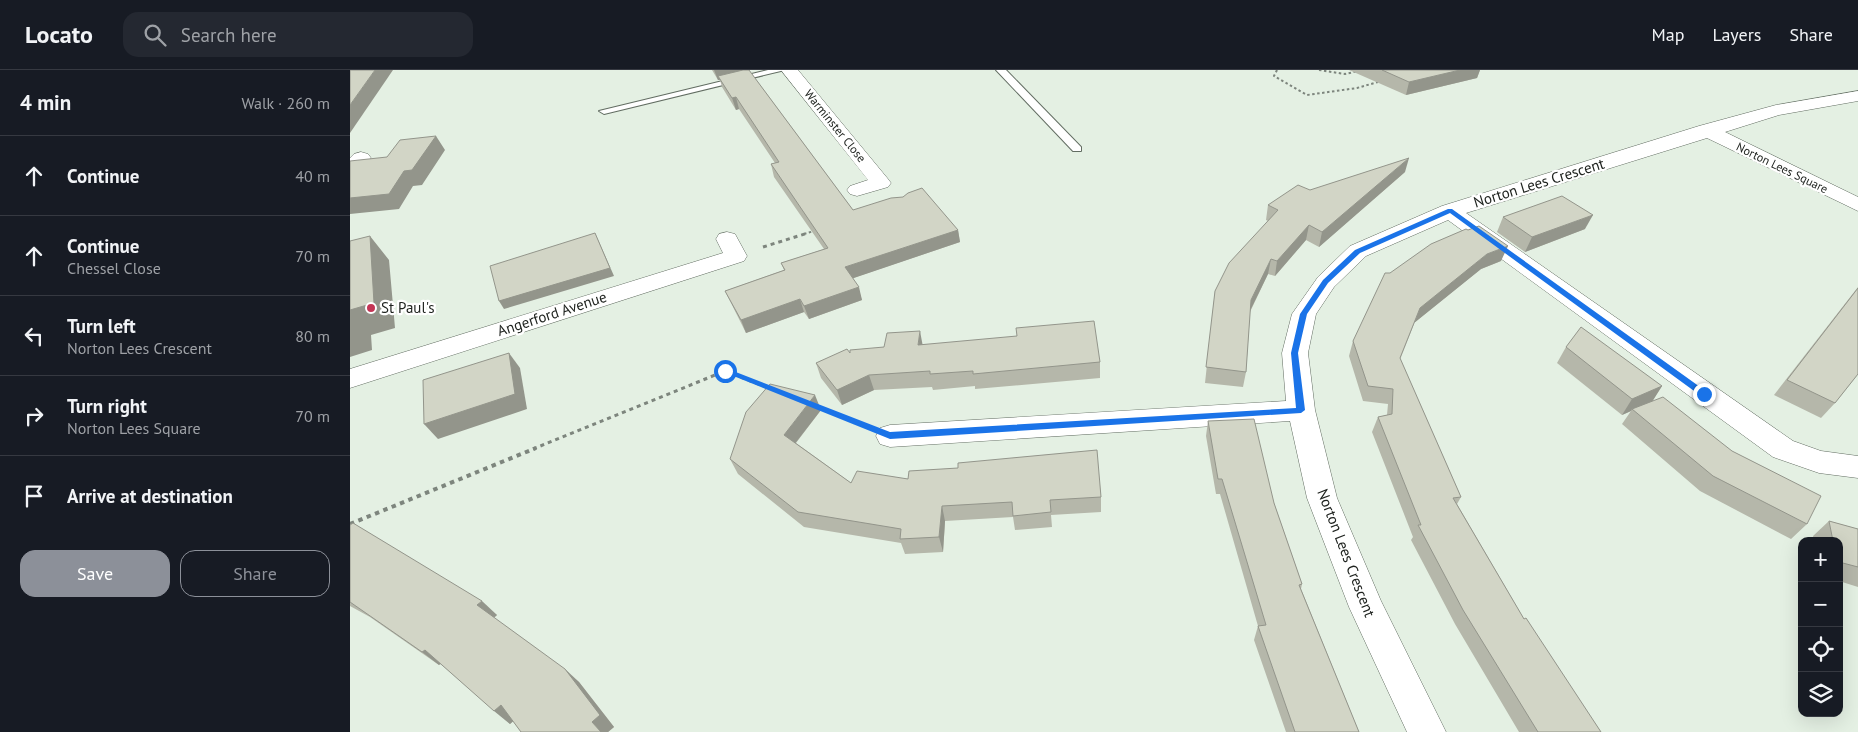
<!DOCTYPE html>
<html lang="en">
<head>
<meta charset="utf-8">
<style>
	body { margin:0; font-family:"PT Sans",sans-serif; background:#242831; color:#f1f3f6 }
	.controls { position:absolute; right:15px; bottom:15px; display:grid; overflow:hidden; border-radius:10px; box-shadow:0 5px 20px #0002 }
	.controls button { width:45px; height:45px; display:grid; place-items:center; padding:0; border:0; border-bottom:1px solid #363941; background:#171b24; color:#f1f3f6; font:25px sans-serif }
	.stop { position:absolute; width:15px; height:15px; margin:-11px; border:4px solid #1a73e8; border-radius:50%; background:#fff }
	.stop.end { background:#1a73e8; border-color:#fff; box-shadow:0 1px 5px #0008 }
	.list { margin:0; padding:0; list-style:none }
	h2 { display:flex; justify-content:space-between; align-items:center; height:65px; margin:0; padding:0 20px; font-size:21px }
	h2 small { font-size:16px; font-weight:400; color:#9ea1a6 }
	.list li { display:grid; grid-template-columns:32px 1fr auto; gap:15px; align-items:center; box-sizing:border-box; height:80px; padding:0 20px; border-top:1px solid #363941 }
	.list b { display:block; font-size:19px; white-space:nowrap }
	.list p { margin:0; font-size:16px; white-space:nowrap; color:#9ea1a6 }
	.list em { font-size:16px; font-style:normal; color:#9ea1a6 }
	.actions { display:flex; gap:10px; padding:15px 20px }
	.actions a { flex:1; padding:11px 0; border:1px solid #8c9099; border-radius:15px; text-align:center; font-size:18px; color:#8c9099 }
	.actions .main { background:#8c9099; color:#fff }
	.icon { flex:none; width:28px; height:28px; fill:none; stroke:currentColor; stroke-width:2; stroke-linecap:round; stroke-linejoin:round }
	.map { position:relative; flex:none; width:1508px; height:662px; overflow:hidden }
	header { display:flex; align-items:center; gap:30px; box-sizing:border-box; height:70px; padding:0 25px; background:#171b24; border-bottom:1px solid #363941 }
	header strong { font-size:24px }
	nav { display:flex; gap:28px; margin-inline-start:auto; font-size:18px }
	.search { width:350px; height:45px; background:#242831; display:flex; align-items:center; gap:12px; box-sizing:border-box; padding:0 18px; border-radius:15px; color:#9ea1a6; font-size:19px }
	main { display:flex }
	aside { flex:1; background:#171b24 }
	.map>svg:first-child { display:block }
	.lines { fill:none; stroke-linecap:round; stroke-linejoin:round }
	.service-casing { stroke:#626d62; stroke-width:2 }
	.minor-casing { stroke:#626d62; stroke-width:1 }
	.path-far2 { stroke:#7d857d; stroke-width:2; stroke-dasharray:2.5 2.5; stroke-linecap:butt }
	.path-far1 { stroke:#7d857d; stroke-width:3; stroke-dasharray:4 4; stroke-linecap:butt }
	.path { stroke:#7d857d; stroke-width:4; stroke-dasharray:4.5 4.5; stroke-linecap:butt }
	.service { fill:#fff; fill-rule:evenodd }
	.minor { fill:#fff; fill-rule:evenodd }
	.wall { fill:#b5b7aa }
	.shaded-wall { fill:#93958b }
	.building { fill:#d2d5c6; stroke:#93958b }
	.route { fill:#1a73e8 }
	.poi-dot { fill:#c43555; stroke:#fff; stroke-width:2 }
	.labels { text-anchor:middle; stroke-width:4.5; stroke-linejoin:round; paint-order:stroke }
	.far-street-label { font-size:12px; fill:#202420; stroke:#fff }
	.street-label { font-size:15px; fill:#202420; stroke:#fff }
	.poi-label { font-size:15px; fill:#202420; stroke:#fff; text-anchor:start }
</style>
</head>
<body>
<header>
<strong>Locato</strong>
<div class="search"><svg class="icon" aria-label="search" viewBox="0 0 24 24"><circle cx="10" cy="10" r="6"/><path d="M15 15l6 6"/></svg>Search here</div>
<nav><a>Map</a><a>Layers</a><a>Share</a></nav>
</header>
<main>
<aside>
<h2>4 min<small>Walk · 260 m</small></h2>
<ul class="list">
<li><svg class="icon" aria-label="ahead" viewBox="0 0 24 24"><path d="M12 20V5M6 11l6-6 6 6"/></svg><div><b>Continue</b></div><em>40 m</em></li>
<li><svg class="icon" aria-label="ahead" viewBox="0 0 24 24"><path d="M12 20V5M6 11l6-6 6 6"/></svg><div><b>Continue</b><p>Chessel Close</p></div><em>70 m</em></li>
<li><svg class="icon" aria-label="left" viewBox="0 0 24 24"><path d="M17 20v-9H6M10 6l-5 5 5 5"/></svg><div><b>Turn left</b><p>Norton Lees Crescent</p></div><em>80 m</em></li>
<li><svg class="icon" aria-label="right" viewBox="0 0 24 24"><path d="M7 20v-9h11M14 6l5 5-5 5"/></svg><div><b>Turn right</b><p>Norton Lees Square</p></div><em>70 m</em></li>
<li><svg class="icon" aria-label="arrive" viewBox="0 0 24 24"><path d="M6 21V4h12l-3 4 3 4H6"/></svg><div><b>Arrive at destination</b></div></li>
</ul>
<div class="actions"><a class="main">Save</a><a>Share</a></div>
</aside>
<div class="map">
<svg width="1508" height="662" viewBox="0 0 1508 662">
	<rect width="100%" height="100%" fill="#e4f0e3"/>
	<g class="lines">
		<!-- service casing -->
		<g class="service-casing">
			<g id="service">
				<polygon points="418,0 435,0 254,44 249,41"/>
				<polygon points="646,0 656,0 731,77 731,81 723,81"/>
			</g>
		</g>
		<!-- minor casing -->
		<g class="minor-casing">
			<g id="minor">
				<polygon points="431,0 448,0 538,109 541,113 538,117 507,126 500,124 497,120 500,116 518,110"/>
				<polygon points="1508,21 1508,31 1429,45 1375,62 1508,127 1508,141 1357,68 1116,143 1443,371 1471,381 1508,386 1508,408 1469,403 1423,387 1098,150 1016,186 984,217 966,244 958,283 965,340 987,428 1031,531 1096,662 1057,662 999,537 957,428 940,351 540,377 530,374 526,366 530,358 540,355 936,331 932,283 942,244 968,207 1000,176 1092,136 1349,56 1426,35"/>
				<polygon points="11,82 18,84 21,88 7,104 0,106 0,88 4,84"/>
				<polygon points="377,162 385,164 397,186 394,191 0,318 0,299 373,183 366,169 369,164"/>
			</g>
		</g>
		<!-- path-far2 -->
		<g class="path-far2">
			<polyline points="927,0 924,6 957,25 1007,18 1028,12"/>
			<polyline points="969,0 995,4 1013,0"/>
			<polyline points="454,164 464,161"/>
		</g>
		<!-- path-far1 -->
		<g class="path-far1">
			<polyline points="413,177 458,163"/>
			<polyline points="466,337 511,354"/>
			<polyline points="183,379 375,301 421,319"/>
		</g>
		<!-- path -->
		<polyline class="path" points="0,454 186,378"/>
		<!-- service -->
		<use href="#service" class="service"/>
		<!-- minor -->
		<use href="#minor" class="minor"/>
	</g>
	<!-- wall -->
	<g class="wall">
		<polygon points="362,0 399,0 503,140 608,160 610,172 503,208 512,230 459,249 454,242 396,263 375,221 434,200 431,193 474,179 424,107 421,94 425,93 389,39 386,40 372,17 370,10 368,10"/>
		<polygon points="999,0 1130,0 1127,8 1056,25"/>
		<polygon points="1055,102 969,177 956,170 925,206 918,204 900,242 896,302 893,317 855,313 865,221 918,151 916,150 918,135 960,120"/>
		<polygon points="1153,147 1235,159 1175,182 1147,162"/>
		<polygon points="1151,191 1131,199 1064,253 1050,289 1111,427 1107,434 1174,549 1251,662 1169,662 1105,554 1061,470 1063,467 1022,362 1028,347 1037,345 1038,334 1013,331 999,286 1003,271 1040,203"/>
		<polygon points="1508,217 1508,304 1485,333 1471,348 1424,325"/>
		<polygon points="573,274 750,292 750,308 625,319 625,316 583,320 582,317 524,320 492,335 471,308 466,293 500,283 534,277"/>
		<polygon points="1216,277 1312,316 1302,331 1457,454 1441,469 1350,421 1272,354 1281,341 1272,345 1207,293"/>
		<polygon points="471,340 446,373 501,413 558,409 751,427 751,442 701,445 702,457 665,460 663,447 595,451 593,482 555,484 551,473 454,457 388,404 380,389"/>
		<polygon points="858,351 924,433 952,514 951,519 1009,662 936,662 904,570 908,556 870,424 866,424 856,366"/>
		<polygon points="1479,451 1508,459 1508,517 1489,511 1489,471 1464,471 1463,466"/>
		<polygon points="0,455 147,545 144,548 229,612 264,657 258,662 171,662 163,651 160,654 91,594 89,595 20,547 0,536"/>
	</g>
	<!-- shaded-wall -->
	<g class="shaded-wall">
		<polygon points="25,0 43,0 0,63 0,35"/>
		<polygon points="364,0 396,0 368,6 370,10 368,10"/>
		<polygon points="1110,0 1130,0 1127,8 1056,25 1059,12"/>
		<polygon points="386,27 389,39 386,40 382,28"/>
		<polygon points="86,66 95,80 72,115 63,116 49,139 0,144 0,128"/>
		<polygon points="1059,88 1055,102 969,177 972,162"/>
		<polygon points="1243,145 1235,159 1175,182 1182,167"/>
		<polygon points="959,155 956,170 925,206 927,191"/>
		<polygon points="608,160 610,172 498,210 495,197"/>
		<polygon points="245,163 264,206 154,239 149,231"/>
		<polygon points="20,166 39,190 45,258 21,265 22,280 0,287 0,240"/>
		<polygon points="1158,176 1151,191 1131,199 1064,253 1045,303 1070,238 1137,184"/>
		<polygon points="921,189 918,204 898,245 901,230"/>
		<polygon points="509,217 512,230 459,249 454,236"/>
		<polygon points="450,229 454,242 396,263 391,250"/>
		<polygon points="570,261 573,277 568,275"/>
		<polygon points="159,283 170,298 177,339 88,369 74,354"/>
		<polygon points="519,305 524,320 492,335 487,320"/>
		<polygon points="1312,316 1302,332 1282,339 1281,341 1272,345 1282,329"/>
		<polygon points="465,325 471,340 440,380 434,365"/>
		<polygon points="592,436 595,451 593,482 589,467"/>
		<polygon points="132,531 147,545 142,549 127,535"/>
		<polygon points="75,580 91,593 89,595 72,582"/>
		<polygon points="215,599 229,612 264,657 258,662 251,662 242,652"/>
		<polygon points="151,635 167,648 160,654 144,641"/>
	</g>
	<!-- building -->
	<g class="building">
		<polygon points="0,0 25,0 0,35"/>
		<polygon points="393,0 399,0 503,140 541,128 553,127 558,123 572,118 608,160 495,197 509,217 454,236 450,229 391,250 375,221 435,200 431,193 478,178 421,94 429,92 386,27 382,28 368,6"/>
		<polygon points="1032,0 1110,0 1059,12"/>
		<polygon points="86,66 62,100 54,101 39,124 0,128 0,91 37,87 50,70"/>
		<polygon points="1059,88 972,162 959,155 927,191 921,189 901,230 896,302 856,297 865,221 879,193 928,140 918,135 948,115 960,120"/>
		<polygon points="1212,126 1243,145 1182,167 1153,147"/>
		<polygon points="1129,156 1158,176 1137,184 1070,238 1050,288 1111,427 1103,428 1174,549 1176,548 1251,662 1188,662 1113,540 1068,455 1071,455 1028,347 1042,344 1043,319 1018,316 1003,271 1035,203 1040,203 1081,174 1116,159 1118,160"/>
		<polygon points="245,163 260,198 149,231 140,196"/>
		<polygon points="20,166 24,233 0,240 0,171"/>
		<polygon points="1508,218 1508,304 1485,333 1437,310"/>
		<polygon points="744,251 750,292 623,304 623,301 580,304 580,301 519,305 487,320 466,293 497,279 500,283 500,280 534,277 537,263 570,261 568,275 667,266 666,258"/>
		<polygon points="1231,257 1312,316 1282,329 1216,277"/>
		<polygon points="159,283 165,324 74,354 73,310"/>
		<polygon points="420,314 465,325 434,365 501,413 507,401 558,409 559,401 608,398 608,393 747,380 751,427 700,430 701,442 663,446 662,432 592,436 589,467 550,469 551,459 448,442 380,389 396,342"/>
		<polygon points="1313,327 1382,381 1471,426 1457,454 1363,406 1282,339"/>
		<polygon points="904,349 924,433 952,514 949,515 1009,662 945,662 908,556 916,555 872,409 868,409 858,351"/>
		<polygon points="1479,451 1508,459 1508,497 1489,492 1489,471 1483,471"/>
		<polygon points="3,453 132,531 127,535 215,599 250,645 242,652 251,662 171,662 151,635 144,641 75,580 72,582 0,532 0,455"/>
	</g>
	<!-- route -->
	<polygon class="route" points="1098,139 1102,139 1357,322 1357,326 1351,326 1100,143 1010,183 978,213 957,244 948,283 955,340 951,343 540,369 371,301 378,299 540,362 946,338 941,283 950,244 973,210 1005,180"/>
	<!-- markers -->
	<circle class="poi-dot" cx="21" cy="238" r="5"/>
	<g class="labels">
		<!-- far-street labels -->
		<g class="far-street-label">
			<text transform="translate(485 56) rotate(51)" y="4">Warminster Close</text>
			<text transform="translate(1432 98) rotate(26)" y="4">Norton Lees Square</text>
		</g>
		<!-- street labels -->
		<g class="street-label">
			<text transform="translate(1189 113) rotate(-17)" y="5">Norton Lees Crescent</text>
			<text transform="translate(202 244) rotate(-18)" y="5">Angerford Avenue</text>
			<text transform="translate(996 483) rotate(69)" y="5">Norton Lees Crescent</text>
		</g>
		<!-- poi labels -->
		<g class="poi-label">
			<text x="31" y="243">St Paul's</text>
		</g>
	</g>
</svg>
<div class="controls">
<button>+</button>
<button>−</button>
<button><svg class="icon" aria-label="locate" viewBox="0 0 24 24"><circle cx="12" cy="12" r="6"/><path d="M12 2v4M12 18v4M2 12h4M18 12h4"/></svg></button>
<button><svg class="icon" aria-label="layers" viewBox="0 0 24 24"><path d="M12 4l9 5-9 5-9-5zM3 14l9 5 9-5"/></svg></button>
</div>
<div class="stop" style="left:375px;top:301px"></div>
<div class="stop end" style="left:1354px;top:324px"></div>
</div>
</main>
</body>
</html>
